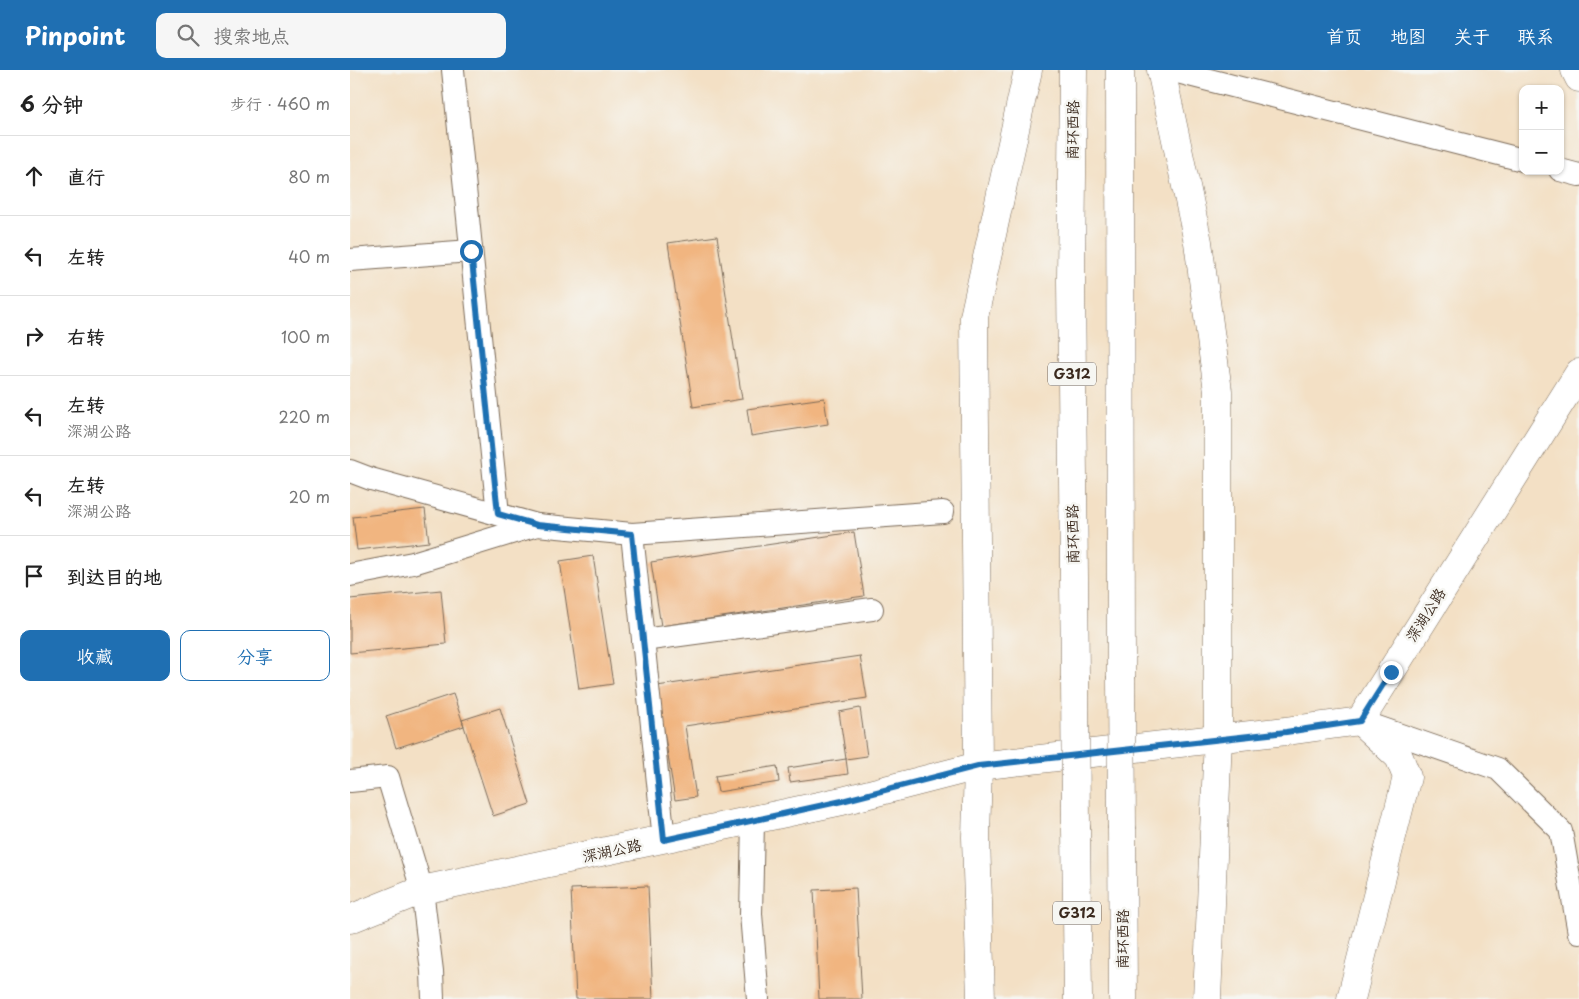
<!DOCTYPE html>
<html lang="zh">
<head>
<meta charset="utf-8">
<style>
	body { margin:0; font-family:"Playpen Sans","LXGW WenKai TC",sans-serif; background:#f6f6f6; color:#222 }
	.controls { position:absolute; right:15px; top:15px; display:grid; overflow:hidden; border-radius:10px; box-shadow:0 1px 4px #0004 }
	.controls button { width:45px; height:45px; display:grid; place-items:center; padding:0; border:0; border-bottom:1px solid #e0e0e0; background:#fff; color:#222; font:25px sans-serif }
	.stop { position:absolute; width:15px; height:15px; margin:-11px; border:4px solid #1f6fb2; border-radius:50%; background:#fff }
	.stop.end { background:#1f6fb2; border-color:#fff; box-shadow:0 1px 5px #0008 }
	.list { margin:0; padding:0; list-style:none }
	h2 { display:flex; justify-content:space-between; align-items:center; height:65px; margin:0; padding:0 20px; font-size:21px }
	h2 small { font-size:16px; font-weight:400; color:#767676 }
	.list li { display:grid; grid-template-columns:32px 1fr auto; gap:15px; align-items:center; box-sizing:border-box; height:80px; padding:0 20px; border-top:1px solid #e0e0e0 }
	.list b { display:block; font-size:19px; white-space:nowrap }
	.list p { margin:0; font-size:16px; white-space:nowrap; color:#767676 }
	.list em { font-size:16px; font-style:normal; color:#767676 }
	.actions { display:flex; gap:10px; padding:15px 20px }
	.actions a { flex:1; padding:11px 0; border:1px solid #1f6fb2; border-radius:10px; text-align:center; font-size:18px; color:#1f6fb2 }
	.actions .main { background:#1f6fb2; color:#fff }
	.icon { flex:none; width:28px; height:28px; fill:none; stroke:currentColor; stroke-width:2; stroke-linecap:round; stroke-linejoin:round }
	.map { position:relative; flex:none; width:1229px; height:929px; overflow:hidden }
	header { display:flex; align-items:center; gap:30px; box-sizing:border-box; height:70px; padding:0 25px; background:#1f6fb2; color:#fff }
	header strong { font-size:24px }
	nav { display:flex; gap:28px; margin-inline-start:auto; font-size:18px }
	.search { width:350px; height:45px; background:#f6f6f6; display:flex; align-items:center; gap:12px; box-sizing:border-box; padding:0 18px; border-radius:10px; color:#767676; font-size:19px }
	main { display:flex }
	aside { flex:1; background:#fff }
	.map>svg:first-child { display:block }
	.building { fill:#f1b580 }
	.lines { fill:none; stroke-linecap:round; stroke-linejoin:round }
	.minor-casing { stroke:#7b6a58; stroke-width:24 }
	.major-casing { stroke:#7b6a58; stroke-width:29 }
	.highway-casing { stroke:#7b6a58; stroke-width:29 }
	.minor { stroke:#fff; stroke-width:22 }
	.major { stroke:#fff; stroke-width:28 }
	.highway { stroke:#fff; stroke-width:28 }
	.highway-bridge-casing { stroke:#7b6a58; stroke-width:29; stroke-linecap:butt }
	.highway-bridge { stroke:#fff; stroke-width:28 }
	.route { stroke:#1f6fb2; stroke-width:6 }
	.labels { text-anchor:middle; stroke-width:5; stroke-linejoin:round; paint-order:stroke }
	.shield { fill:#f6f6f2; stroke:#73675e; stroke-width:1 }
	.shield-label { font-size:14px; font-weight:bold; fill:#3b2a1e }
	.street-label { font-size:15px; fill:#3b2a1e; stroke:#f6f6f2 }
</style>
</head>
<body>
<header>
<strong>Pinpoint</strong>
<div class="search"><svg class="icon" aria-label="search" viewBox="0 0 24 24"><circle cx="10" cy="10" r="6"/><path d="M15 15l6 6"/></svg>搜索地点</div>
<nav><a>首页</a><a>地图</a><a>关于</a><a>联系</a></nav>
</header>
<main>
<aside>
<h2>6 分钟<small>步行 · 460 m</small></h2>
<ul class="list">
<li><svg class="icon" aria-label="ahead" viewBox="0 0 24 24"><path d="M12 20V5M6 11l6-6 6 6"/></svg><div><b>直行</b></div><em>80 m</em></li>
<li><svg class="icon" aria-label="left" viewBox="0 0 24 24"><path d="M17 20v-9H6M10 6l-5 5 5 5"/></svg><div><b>左转</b></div><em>40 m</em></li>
<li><svg class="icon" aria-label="right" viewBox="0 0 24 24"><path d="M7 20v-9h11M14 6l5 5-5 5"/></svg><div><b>右转</b></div><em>100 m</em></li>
<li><svg class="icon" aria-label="left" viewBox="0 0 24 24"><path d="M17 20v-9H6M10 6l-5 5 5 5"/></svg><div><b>左转</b><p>深湖公路</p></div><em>220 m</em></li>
<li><svg class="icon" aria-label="left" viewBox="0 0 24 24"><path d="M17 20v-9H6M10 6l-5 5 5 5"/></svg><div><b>左转</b><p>深湖公路</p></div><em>20 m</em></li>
<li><svg class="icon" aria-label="arrive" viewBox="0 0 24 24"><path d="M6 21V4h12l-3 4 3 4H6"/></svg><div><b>到达目的地</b></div></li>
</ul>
<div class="actions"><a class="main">收藏</a><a>分享</a></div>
</aside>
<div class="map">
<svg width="1229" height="929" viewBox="0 0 1229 929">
	<rect width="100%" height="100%" fill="#f6f6f2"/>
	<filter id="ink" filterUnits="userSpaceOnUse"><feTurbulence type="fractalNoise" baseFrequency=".02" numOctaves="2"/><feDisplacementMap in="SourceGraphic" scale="10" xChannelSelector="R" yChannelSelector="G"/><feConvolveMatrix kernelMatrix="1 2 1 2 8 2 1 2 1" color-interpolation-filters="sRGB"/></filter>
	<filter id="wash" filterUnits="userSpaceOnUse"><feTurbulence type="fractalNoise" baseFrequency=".0096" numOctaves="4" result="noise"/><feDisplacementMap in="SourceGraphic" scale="20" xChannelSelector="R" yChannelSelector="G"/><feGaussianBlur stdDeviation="1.12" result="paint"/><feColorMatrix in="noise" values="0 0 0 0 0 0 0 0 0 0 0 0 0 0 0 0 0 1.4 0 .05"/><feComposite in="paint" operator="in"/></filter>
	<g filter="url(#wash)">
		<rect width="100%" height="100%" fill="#f3e0c5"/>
		<g id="blocks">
			<!-- building -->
			<g class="building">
				<polygon points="367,166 392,329 343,337 318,173"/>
				<polygon points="474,328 478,354 401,366 397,339"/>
				<polygon points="75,439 79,472 7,480 3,447"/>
				<polygon points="504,462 514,526 311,556 301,492"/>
				<polygon points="243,486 263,614 229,619 210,491"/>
				<polygon points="91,520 96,574 0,583 0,529"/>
				<polygon points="510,586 517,628 335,656 346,727 325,730 307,616"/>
				<polygon points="103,624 114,656 46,678 36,646"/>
				<polygon points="150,638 180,734 143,746 112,650"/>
				<polygon points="510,638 517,686 496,689 489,642"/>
				<polygon points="496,689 498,704 440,712 438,698"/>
				<polygon points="427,696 429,712 368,722 365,706"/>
				<polygon points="298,816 303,929 226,929 221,819"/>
				<polygon points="506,818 512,929 469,929 464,820"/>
			</g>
		</g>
	</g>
	<g filter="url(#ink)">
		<use href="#blocks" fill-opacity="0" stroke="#7b6a58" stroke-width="1"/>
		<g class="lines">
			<!-- minor casing -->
			<g class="minor-casing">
				<g id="minor">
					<polyline points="103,0 148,444"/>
					<polyline points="820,0 1173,90"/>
					<polyline points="1210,100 1229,105"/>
					<polyline points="0,190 121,181"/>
					<polyline points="0,401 21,409 187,455 282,464 593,442"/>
					<polyline points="282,464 314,770"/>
					<polyline points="0,505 63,493 187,455"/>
					<polyline points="293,570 522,539"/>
					<polyline points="1013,652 1148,699 1211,761 1229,863"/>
					<polyline points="0,711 38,707 72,820 82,901 83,929"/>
					<polyline points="403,751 401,844 408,929"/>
				</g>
			</g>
			<!-- major casing -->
			<g class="major-casing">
				<g id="major">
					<polyline points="1225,0 1229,8"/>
					<polyline points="0,849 72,820 492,731 628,696 936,661 1010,651 1229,303"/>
					<polyline points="1001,929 1057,707 1049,687 1010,651"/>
				</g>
			</g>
			<!-- highway casing -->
			<g class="highway-casing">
				<g id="highway">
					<polyline points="723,0 721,211 725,607"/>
					<polyline points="770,0 771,606"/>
					<polyline points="811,0 848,172 868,321 868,668 857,929"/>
					<polyline points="726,758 728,929"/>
					<polyline points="772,759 773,929"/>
					<polyline points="631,929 626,767 628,696 624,247 678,0"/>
				</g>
			</g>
			<!-- minor -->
			<use href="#minor" class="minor"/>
			<!-- major -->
			<use href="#major" class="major"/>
			<!-- highway -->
			<use href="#highway" class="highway"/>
			<!-- highway-bridge casing -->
			<g class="highway-bridge-casing">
				<g id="highway-bridge">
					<polyline points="771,606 772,759"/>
					<polyline points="725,607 726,758"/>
				</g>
			</g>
			<!-- highway-bridge -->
			<use href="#highway-bridge" class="highway-bridge"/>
		</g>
	</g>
	<g class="lines" filter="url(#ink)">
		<!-- route -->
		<polyline class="route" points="121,181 148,444 187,455 282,464 314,770 492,731 628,696 936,662 1010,651 1041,602"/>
	</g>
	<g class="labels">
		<!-- shield labels -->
		<g class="shield">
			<rect x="698" y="292.5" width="48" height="23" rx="4"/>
			<rect x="703" y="831.5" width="48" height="23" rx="4"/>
		</g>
		<g class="shield-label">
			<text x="722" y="309">G312</text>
			<text x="727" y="848">G312</text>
		</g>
		<!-- street labels -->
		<g class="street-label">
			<text transform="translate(723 60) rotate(-89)" y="5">南环西路</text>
			<text transform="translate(723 464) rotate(-91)" y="5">南环西路</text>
			<text transform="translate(1076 545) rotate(-58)" y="5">深湖公路</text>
			<text transform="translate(262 781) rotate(-12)" y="5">深湖公路</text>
			<text transform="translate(773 869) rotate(-90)" y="5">南环西路</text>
		</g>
	</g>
</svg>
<div class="controls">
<button>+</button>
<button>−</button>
</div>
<div class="stop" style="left:121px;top:181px"></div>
<div class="stop end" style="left:1041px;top:602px"></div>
</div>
</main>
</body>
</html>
